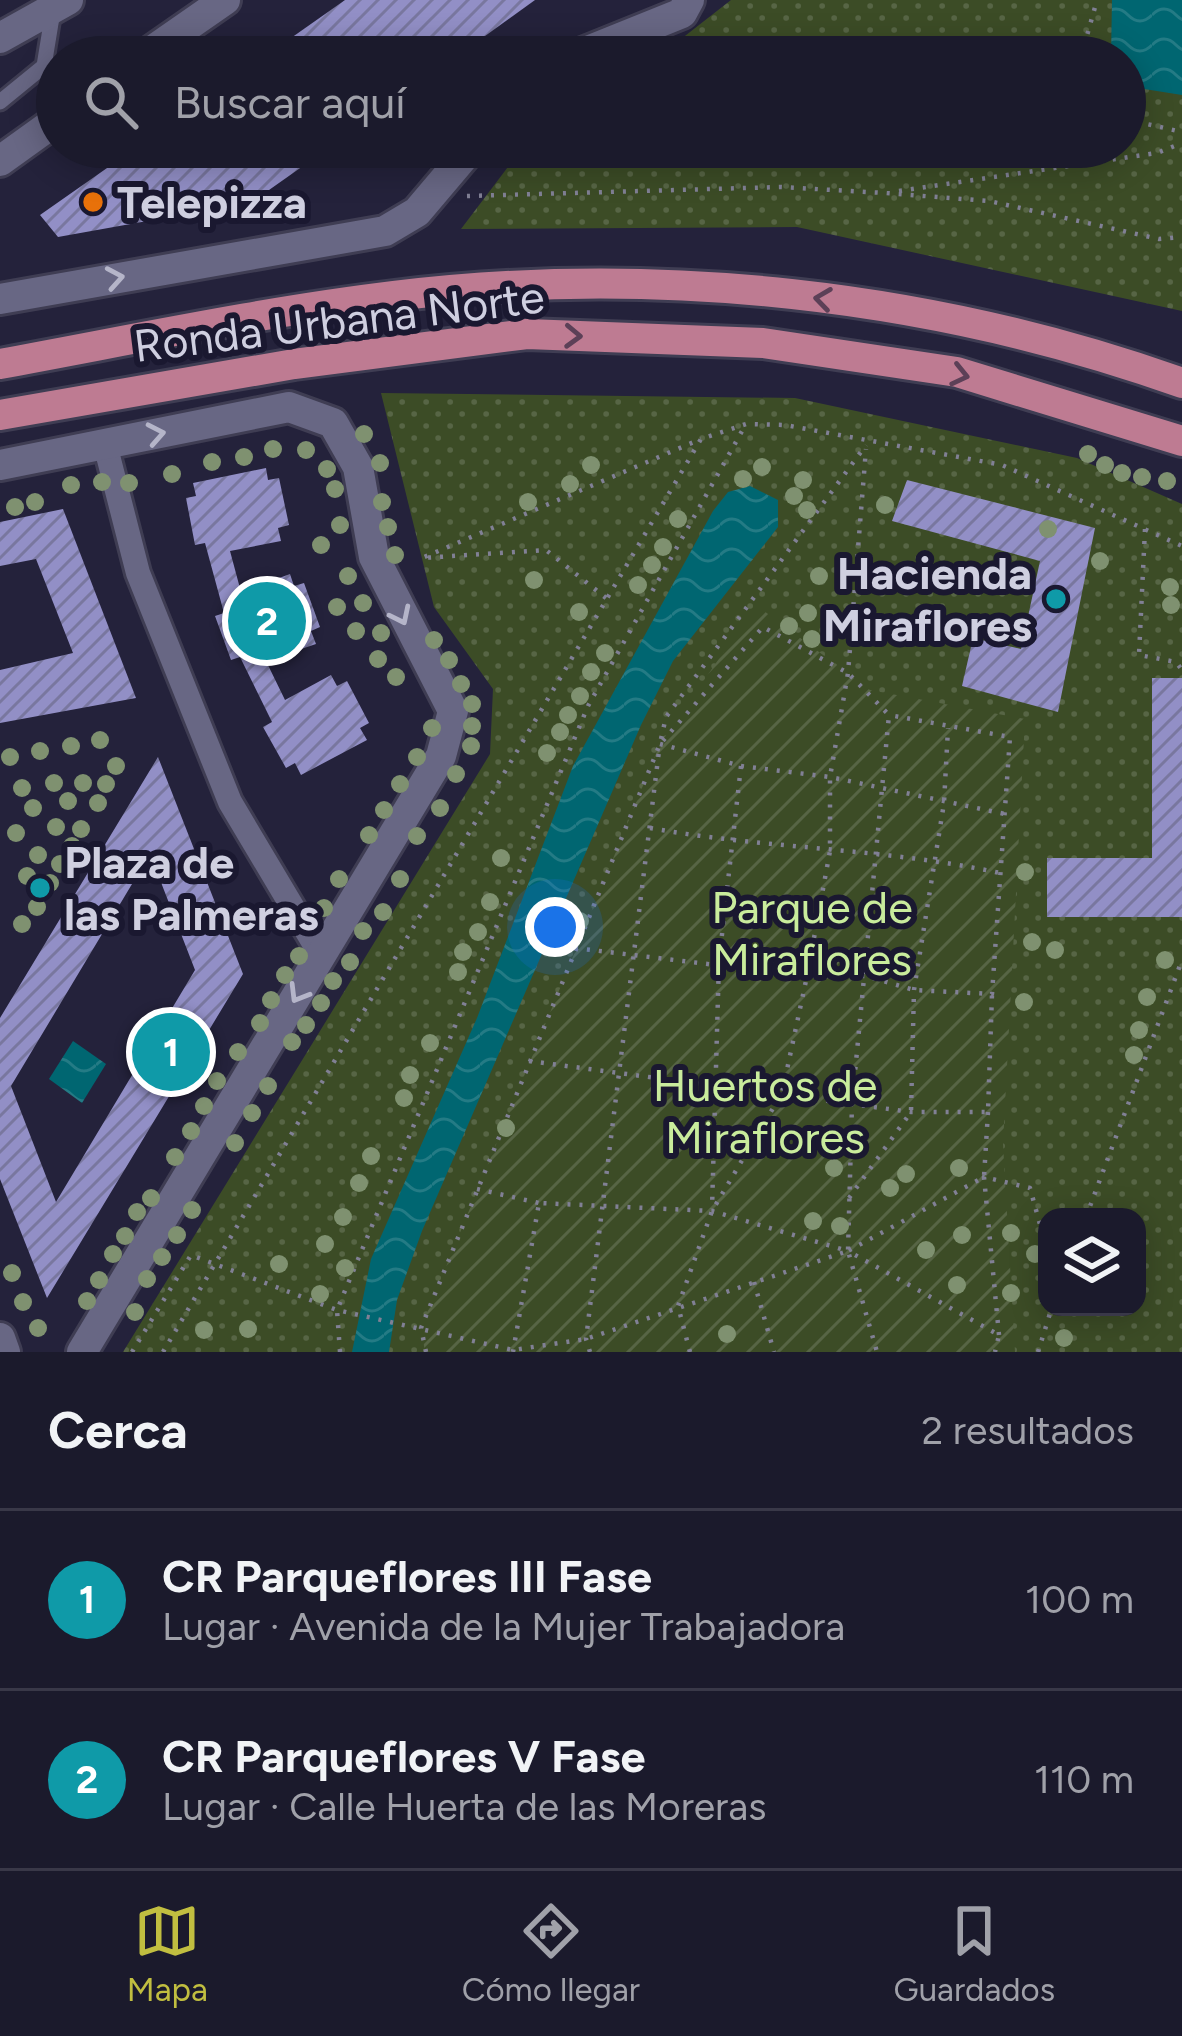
<!DOCTYPE html>
<html lang="es">
<head>
<meta charset="utf-8">
<style>
	body { margin:0; font-family:Figtree,sans-serif; background:#242334; color:#f1f3f6 }
	.controls { position:absolute; right:36px; bottom:36px; display:grid; overflow:hidden; border-radius:24px; box-shadow:0 6px 30px #0003 }
	.controls button { width:108px; height:108px; display:grid; place-items:center; padding:0; border:0; border-bottom:3px solid #393848; background:#1b1a2c; color:#f1f3f6; font:60px sans-serif }
	.you { position:absolute; left:555px; top:927px; width:42px; height:42px; margin:-30px; border:9px solid #fff; border-radius:50%; background:#1a73e8; box-shadow:0 0 0 18px #1a73e833 }
	.badge { display:grid; place-items:center; width:78px; height:78px; border-radius:50%; background:#c1be40; color:#fff; font-size:39px; font-weight:700 }
	.pin { position:absolute; translate:-50% -50%; border:6px solid #fff; box-shadow:0 3px 12px #0006 }
	.list { margin:0; padding:0; list-style:none }
	h2 { display:flex; justify-content:space-between; align-items:center; height:156px; margin:0; padding:0 48px; font-size:51px }
	h2 small { font-size:39px; font-weight:400; color:#a0a1a9 }
	.list li { display:grid; grid-template-columns:78px 1fr auto; gap:36px; align-items:center; box-sizing:border-box; height:180px; padding:0 48px; border-top:3px solid #393848 }
	.list b { display:block; font-size:45px; white-space:nowrap }
	.list p { margin:0; font-size:39px; white-space:nowrap; color:#a0a1a9 }
	.list em { font-size:39px; font-style:normal; color:#a0a1a9 }
	.icon { flex:none; width:66px; height:66px; fill:none; stroke:currentColor; stroke-width:2; stroke-linecap:round; stroke-linejoin:round }
	.map { position:relative; flex:none; width:1182px; height:1352px; overflow:hidden }
	.search { position:absolute; background:#1b1a2c; box-shadow:0 6px 30px #0003; left:36px; right:36px; top:36px; height:132px; display:flex; align-items:center; gap:30px; box-sizing:border-box; padding:0 42px; border-radius:66px; color:#a0a1a9; font-size:45px }
	.sheet { height:516px; background:#1b1a2c }
	nav { display:flex; justify-content:space-around; align-items:center; box-sizing:border-box; height:168px; border-top:3px solid #393848; background:#1b1a2c; font-size:33px; color:#a0a1a9 }
	nav a { display:grid; justify-items:center; gap:6px }
	nav .on { color:#c1be40 }
	.map>svg:first-child { display:block }
	.park { fill:url(#park-dots); fill-rule:evenodd }
	.garden { fill:url(#garden-furrows) }
	.water { fill:url(#water-waves) }
	.building { fill:url(#building-hatch); fill-rule:evenodd }
	.lines { fill:none; stroke-linecap:round; stroke-linejoin:round }
	.service-casing { stroke:#3f3d53; stroke-width:21 }
	.pedestrian-casing { stroke:#3f3d53; stroke-width:30 }
	.minor-casing { stroke:#3f3d53; stroke-width:36 }
	.tertiary-casing { stroke:#3f3d53; stroke-width:36 }
	.primary-casing { stroke:#3f3d53; stroke-width:36 }
	.path { stroke:#818095; stroke-width:4.5; stroke-dasharray:3 9; stroke-linecap:butt }
	.service { stroke:#686784; stroke-width:15 }
	.pedestrian { stroke:#686784; stroke-width:24 }
	.minor { stroke:#686784; stroke-width:30 }
	.tertiary { stroke:#686784; stroke-width:30 }
	.primary { stroke:#be7b92; stroke-width:30 }
	.tree { fill:#7f9170 }
	.oneway { stroke:#b5b5c9 }
	.oneway2 { stroke:#5c4057 }
	.food-dot { fill:#e8710a; stroke:#1a1830; stroke-width:4.5 }
	.culture-dot { fill:#0f9aa8; stroke:#1a1830; stroke-width:4.5 }
	.labels { text-anchor:middle; stroke-width:12; stroke-linejoin:round; paint-order:stroke }
	.poi-label { font-size:45px; font-weight:bold; fill:#cfcfe0; stroke:#1a1830; text-anchor:start }
	.street-label { font-size:45px; fill:#cfcfe0; stroke:#1a1830 }
	.park-label { font-size:45px; fill:#c9ec9c; stroke:#1a1830 }
</style>
</head>
<body>
<div class="map">
<svg width="1182" height="1352" viewBox="0 0 1182 1352">
	<defs>
		<pattern id="park-dots" width="8" height="8" patternUnits="userSpaceOnUse" patternTransform="scale(3)"><rect width="8" height="8" fill="#3c4c26"/><path d="M2 2h.1M6 6h.1" fill="none" stroke="#576545" stroke-width="1.8" stroke-linecap="round"/></pattern>
		<pattern id="garden-furrows" width="10" height="10" patternUnits="userSpaceOnUse" patternTransform="scale(3)"><rect width="10" height="10" fill="#3c4c26"/><path d="M-1 1l2-2M0 10L10 0M9 11l2-2" fill="none" stroke="#576545"/></pattern>
		<pattern id="water-waves" width="16" height="10" patternUnits="userSpaceOnUse" patternTransform="scale(3)"><rect width="16" height="10" fill="#006671"/><path d="M0 5q4-4 8 0t8 0" fill="none" stroke="#247b85"/></pattern>
		<pattern id="building-hatch" width="6" height="6" patternUnits="userSpaceOnUse" patternTransform="scale(3)"><rect width="6" height="6" fill="#928fc6"/><path d="M-1 1l2-2M0 6l6-6M5 7l2-2" fill="none" stroke="#79779f"/></pattern>
	</defs>
	<rect width="100%" height="100%" fill="#24223b"/>
	<!-- park -->
	<g class="park">
		<polygon points="731,0 1182,0 1182,311 797,227 461,229 523,147 1125,147 1125,57 658,57"/>
		<path d="M 381,393 L 795,398 L 1077,458 L 1182,504 L 1182,1352 L 123,1352 L 490,754 L 493,689 L 434,607 ZM 1047,1217 L 1137,1217 L 1137,1307 L 1047,1307 Z"/>
	</g>
	<!-- garden -->
	<polygon class="garden" points="756,605 870,690 1025,719 1003,1144 1015,1352 425,1352 421,1328 660,744"/>
	<!-- water -->
	<g class="water">
		<polygon points="1112,0 1182,0 1182,95 1138,88 1125,75 1125,57 1111,57"/>
		<polygon points="750,486 778,500 778,527 673,661 641,725 422,1231 397,1300 389,1352 352,1352 371,1259 477,1018 573,766 713,511 728,492"/>
		<polygon points="73,1041 106,1064 82,1103 49,1079"/>
	</g>
	<!-- building -->
	<g class="building">
		<polygon points="345,0 535,0 456,57 264,57"/>
		<polygon points="137,147 330,147 269,190 276,198 58,237 40,215"/>
		<polygon points="266,468 268,480 279,478 289,525 278,528 281,541 230,551 241,592 290,574 294,586 304,583 320,627 311,631 316,644 266,661 285,700 331,675 337,686 347,681 369,723 360,728 367,740 301,775 295,763 286,768 263,727 272,722 240,657 231,660 215,616 224,613 205,543 195,545 186,498 196,496 193,483"/>
		<polygon points="907,480 1095,528 1058,712 962,686 973,638 1021,649 1040,561 892,521"/>
		<polygon points="63,509 136,698 0,723 0,670 73,653 36,559 0,566 0,522"/>
		<polygon points="1152,678 1182,678 1182,917 1047,917 1047,858 1152,858"/>
		<path d="M 158,757 L 243,974 L 47,1298 L 0,1179 L 0,1018 ZM 150,854 L 195,970 L 56,1202 L 11,1086 Z"/>
	</g>
	<g class="lines">
		<!-- service casing -->
		<g class="service-casing">
			<polyline id="service" points="0,102 44,66 53,11"/>
		</g>
		<!-- pedestrian casing -->
		<g class="pedestrian-casing">
			<polyline id="pedestrian" points="105,444 138,573 230,802 321,955"/>
		</g>
		<!-- minor casing -->
		<g class="minor-casing">
			<g id="minor">
				<polyline points="0,38 68,0"/>
				<polyline points="573,57 682,13 689,0"/>
				<polyline points="0,299 385,231 417,212 472,147"/>
				<polyline points="0,465 289,407 333,423 358,467 374,557 453,711 441,756 82,1352"/>
				<polyline points="0,1338 5,1352"/>
			</g>
		</g>
		<!-- tertiary casing -->
		<g class="tertiary-casing">
			<g id="tertiary">
				<polyline points="143,57 225,0"/>
				<polyline points="0,161 57,120"/>
			</g>
		</g>
		<!-- primary casing -->
		<g class="primary-casing">
			<g id="primary">
				<path d="M 0,364 C 131,340 262,312 394,296 C 656,264 933,294 1182,383"/>
				<polyline points="0,415 294,364 527,334 763,343 957,372 1182,441"/>
			</g>
		</g>
		<!-- path -->
		<g class="path">
			<polyline points="1081,57 1097,0"/>
			<polyline points="1125,119 1182,132"/>
			<polyline points="899,191 1157,153 1182,143"/>
			<polyline points="467,196 781,187 885,193 989,201 1159,239 1182,237"/>
			<polyline points="1145,529 1139,655 1176,662 1182,670"/>
			<polyline points="606,598 546,550 422,558 701,439"/>
			<polyline points="661,739 666,717 866,445"/>
			<polyline points="660,744 741,766 719,961 712,1209"/>
			<polyline points="741,766 830,777 1005,814"/>
			<path d="M 650,828 C 766,849 885,848 1000,873"/>
			<polyline points="575,948 807,976 866,976 914,990 992,994 1010,737 889,715"/>
			<polyline points="529,1061 911,1112 988,1112 992,994"/>
			<polyline points="988,1112 984,1177 848,1251 999,1335 995,1352"/>
			<polyline points="477,1189 539,1203"/>
			<polyline points="849,1198 911,1112 914,990 944,803 948,728"/>
			<polyline points="1086,1217 1182,960"/>
			<polyline points="754,1282 774,1352"/>
			<polyline points="999,1335 984,1177 1030,1188 1047,1250"/>
			<polyline points="132,1352 191,1255 337,1310 513,1350 586,1339 848,1251 877,1352"/>
			<polyline points="163,1352 701,439 746,424 785,425 1002,465 1182,546"/>
			<polyline points="340,1352 337,1310 588,706 746,424"/>
			<polyline points="426,1352 421,1328 660,744 763,627 848,673 889,715 852,1104 848,1251 712,1211 539,1203 513,1352"/>
			<polyline points="590,1352 586,1339 659,751"/>
			<polyline points="690,1352 678,1306 712,1211 782,1093 807,976 830,851 830,777 848,673 866,449"/>
			<polyline points="1038,1352 1052,1307"/>
		</g>
		<!-- service -->
		<use href="#service" class="service"/>
		<!-- pedestrian -->
		<use href="#pedestrian" class="pedestrian"/>
		<!-- minor -->
		<use href="#minor" class="minor"/>
		<!-- tertiary -->
		<use href="#tertiary" class="tertiary"/>
		<!-- primary -->
		<use href="#primary" class="primary"/>
	</g>
	<!-- trees -->
	<g class="tree">
		<circle cx="364" cy="434" r="9"/>
		<circle cx="273" cy="449" r="9"/>
		<circle cx="306" cy="450" r="9"/>
		<circle cx="1088" cy="454" r="9"/>
		<circle cx="244" cy="457" r="9"/>
		<circle cx="212" cy="462" r="9"/>
		<circle cx="380" cy="463" r="9"/>
		<circle cx="591" cy="465" r="9"/>
		<circle cx="1105" cy="465" r="9"/>
		<circle cx="762" cy="467" r="9"/>
		<circle cx="327" cy="469" r="9"/>
		<circle cx="1122" cy="473" r="9"/>
		<circle cx="172" cy="474" r="9"/>
		<circle cx="1142" cy="477" r="9"/>
		<circle cx="743" cy="479" r="9"/>
		<circle cx="803" cy="480" r="9"/>
		<circle cx="1167" cy="481" r="9"/>
		<circle cx="102" cy="482" r="9"/>
		<circle cx="129" cy="483" r="9"/>
		<circle cx="570" cy="484" r="9"/>
		<circle cx="71" cy="485" r="9"/>
		<circle cx="335" cy="489" r="9"/>
		<circle cx="794" cy="496" r="9"/>
		<circle cx="35" cy="502" r="9"/>
		<circle cx="382" cy="502" r="9"/>
		<circle cx="528" cy="502" r="9"/>
		<circle cx="885" cy="505" r="9"/>
		<circle cx="15" cy="507" r="9"/>
		<circle cx="807" cy="510" r="9"/>
		<circle cx="678" cy="519" r="9"/>
		<circle cx="340" cy="525" r="9"/>
		<circle cx="388" cy="527" r="9"/>
		<circle cx="1048" cy="529" r="9"/>
		<circle cx="321" cy="545" r="9"/>
		<circle cx="663" cy="547" r="9"/>
		<circle cx="395" cy="555" r="9"/>
		<circle cx="1100" cy="561" r="9"/>
		<circle cx="652" cy="565" r="9"/>
		<circle cx="348" cy="576" r="9"/>
		<circle cx="819" cy="576" r="9"/>
		<circle cx="534" cy="580" r="9"/>
		<circle cx="638" cy="585" r="9"/>
		<circle cx="1170" cy="587" r="9"/>
		<circle cx="363" cy="603" r="9"/>
		<circle cx="1171" cy="605" r="9"/>
		<circle cx="337" cy="607" r="9"/>
		<circle cx="579" cy="612" r="9"/>
		<circle cx="808" cy="613" r="9"/>
		<circle cx="838" cy="624" r="9"/>
		<circle cx="789" cy="626" r="9"/>
		<circle cx="356" cy="631" r="9"/>
		<circle cx="381" cy="633" r="9"/>
		<circle cx="812" cy="639" r="9"/>
		<circle cx="434" cy="640" r="9"/>
		<circle cx="605" cy="653" r="9"/>
		<circle cx="378" cy="659" r="9"/>
		<circle cx="449" cy="660" r="9"/>
		<circle cx="591" cy="672" r="9"/>
		<circle cx="396" cy="677" r="9"/>
		<circle cx="461" cy="684" r="9"/>
		<circle cx="580" cy="696" r="9"/>
		<circle cx="472" cy="704" r="9"/>
		<circle cx="568" cy="715" r="9"/>
		<circle cx="472" cy="726" r="9"/>
		<circle cx="432" cy="728" r="9"/>
		<circle cx="560" cy="732" r="9"/>
		<circle cx="100" cy="740" r="9"/>
		<circle cx="71" cy="746" r="9"/>
		<circle cx="471" cy="746" r="9"/>
		<circle cx="40" cy="751" r="9"/>
		<circle cx="547" cy="753" r="9"/>
		<circle cx="10" cy="757" r="9"/>
		<circle cx="417" cy="757" r="9"/>
		<circle cx="116" cy="766" r="9"/>
		<circle cx="456" cy="774" r="9"/>
		<circle cx="54" cy="783" r="9"/>
		<circle cx="83" cy="783" r="9"/>
		<circle cx="106" cy="784" r="9"/>
		<circle cx="400" cy="784" r="9"/>
		<circle cx="22" cy="788" r="9"/>
		<circle cx="68" cy="801" r="9"/>
		<circle cx="98" cy="803" r="9"/>
		<circle cx="33" cy="808" r="9"/>
		<circle cx="440" cy="808" r="9"/>
		<circle cx="384" cy="810" r="9"/>
		<circle cx="56" cy="827" r="9"/>
		<circle cx="81" cy="829" r="9"/>
		<circle cx="16" cy="833" r="9"/>
		<circle cx="369" cy="835" r="9"/>
		<circle cx="417" cy="836" r="9"/>
		<circle cx="72" cy="846" r="9"/>
		<circle cx="38" cy="855" r="9"/>
		<circle cx="501" cy="858" r="9"/>
		<circle cx="60" cy="864" r="9"/>
		<circle cx="1025" cy="872" r="9"/>
		<circle cx="27" cy="876" r="9"/>
		<circle cx="339" cy="879" r="9"/>
		<circle cx="400" cy="879" r="9"/>
		<circle cx="50" cy="883" r="9"/>
		<circle cx="490" cy="902" r="9"/>
		<circle cx="37" cy="907" r="9"/>
		<circle cx="324" cy="908" r="9"/>
		<circle cx="383" cy="912" r="9"/>
		<circle cx="580" cy="921" r="9"/>
		<circle cx="22" cy="924" r="9"/>
		<circle cx="363" cy="931" r="9"/>
		<circle cx="478" cy="932" r="9"/>
		<circle cx="573" cy="938" r="9"/>
		<circle cx="1032" cy="942" r="9"/>
		<circle cx="1055" cy="950" r="9"/>
		<circle cx="463" cy="952" r="9"/>
		<circle cx="299" cy="956" r="9"/>
		<circle cx="1165" cy="960" r="9"/>
		<circle cx="350" cy="962" r="9"/>
		<circle cx="458" cy="972" r="9"/>
		<circle cx="285" cy="975" r="9"/>
		<circle cx="333" cy="981" r="9"/>
		<circle cx="1147" cy="997" r="9"/>
		<circle cx="271" cy="1000" r="9"/>
		<circle cx="1024" cy="1002" r="9"/>
		<circle cx="321" cy="1003" r="9"/>
		<circle cx="260" cy="1023" r="9"/>
		<circle cx="306" cy="1025" r="9"/>
		<circle cx="1139" cy="1030" r="9"/>
		<circle cx="292" cy="1042" r="9"/>
		<circle cx="430" cy="1043" r="9"/>
		<circle cx="238" cy="1052" r="9"/>
		<circle cx="1134" cy="1055" r="9"/>
		<circle cx="410" cy="1075" r="9"/>
		<circle cx="217" cy="1081" r="9"/>
		<circle cx="268" cy="1086" r="9"/>
		<circle cx="404" cy="1098" r="9"/>
		<circle cx="204" cy="1106" r="9"/>
		<circle cx="252" cy="1113" r="9"/>
		<circle cx="506" cy="1128" r="9"/>
		<circle cx="191" cy="1131" r="9"/>
		<circle cx="235" cy="1143" r="9"/>
		<circle cx="371" cy="1156" r="9"/>
		<circle cx="175" cy="1157" r="9"/>
		<circle cx="834" cy="1168" r="9"/>
		<circle cx="959" cy="1168" r="9"/>
		<circle cx="906" cy="1174" r="9"/>
		<circle cx="359" cy="1183" r="9"/>
		<circle cx="890" cy="1188" r="9"/>
		<circle cx="151" cy="1198" r="9"/>
		<circle cx="192" cy="1210" r="9"/>
		<circle cx="137" cy="1212" r="9"/>
		<circle cx="343" cy="1217" r="9"/>
		<circle cx="813" cy="1221" r="9"/>
		<circle cx="840" cy="1226" r="9"/>
		<circle cx="1011" cy="1233" r="9"/>
		<circle cx="177" cy="1235" r="9"/>
		<circle cx="962" cy="1235" r="9"/>
		<circle cx="125" cy="1236" r="9"/>
		<circle cx="325" cy="1244" r="9"/>
		<circle cx="926" cy="1250" r="9"/>
		<circle cx="113" cy="1254" r="9"/>
		<circle cx="1035" cy="1254" r="9"/>
		<circle cx="162" cy="1257" r="9"/>
		<circle cx="279" cy="1264" r="9"/>
		<circle cx="345" cy="1268" r="9"/>
		<circle cx="12" cy="1273" r="9"/>
		<circle cx="147" cy="1279" r="9"/>
		<circle cx="99" cy="1280" r="9"/>
		<circle cx="957" cy="1285" r="9"/>
		<circle cx="1011" cy="1293" r="9"/>
		<circle cx="320" cy="1294" r="9"/>
		<circle cx="87" cy="1301" r="9"/>
		<circle cx="23" cy="1302" r="9"/>
		<circle cx="135" cy="1312" r="9"/>
		<circle cx="38" cy="1328" r="9"/>
		<circle cx="248" cy="1329" r="9"/>
		<circle cx="204" cy="1330" r="9"/>
		<circle cx="727" cy="1334" r="9"/>
		<circle cx="1064" cy="1338" r="9"/>
	</g>
	<!-- one-way arrows -->
	<defs><path id="oneway-chevron" d="M-2-3.5L2.5 0L-2 3.5" fill="none" stroke-width="1.6" stroke-linecap="round" stroke-linejoin="round" transform="scale(3)"/></defs>
	<g class="oneway">
		<use href="#oneway-chevron" transform="translate(115 278) rotate(-10)"/>
		<use href="#oneway-chevron" transform="translate(156 434) rotate(-11)"/>
		<use href="#oneway-chevron" transform="translate(401 616) rotate(64)"/>
		<use href="#oneway-chevron" transform="translate(298 994) rotate(121)"/>
	</g>
	<g class="oneway2">
		<use href="#oneway-chevron" transform="translate(823 299) rotate(-172)"/>
		<use href="#oneway-chevron" transform="translate(573 336) rotate(2)"/>
		<use href="#oneway-chevron" transform="translate(960 375) rotate(13)"/>
	</g>
	<!-- markers -->
	<circle class="food-dot" cx="93" cy="202" r="12"/>
	<g class="culture-dot">
		<circle cx="1056" cy="599" r="12"/>
		<circle cx="40" cy="888" r="12"/>
	</g>
	<g class="labels">
		<!-- poi labels -->
		<g class="poi-label">
			<text x="117" y="218">Telepizza</text>
			<text x="1032" y="589" text-anchor="end">Hacienda<tspan x="1032" dy="52">Miraflores</tspan></text>
			<text x="64" y="878">Plaza de<tspan x="64" dy="52">las Palmeras</tspan></text>
		</g>
		<!-- street labels -->
		<g class="street-label">
			<text transform="translate(339 321) rotate(-7)" y="16">Ronda Urbana Norte</text>
		</g>
		<!-- park labels -->
		<g class="park-label">
			<text x="812" y="923">Parque de<tspan x="812" dy="52">Miraflores</tspan></text>
			<text x="765" y="1101">Huertos de<tspan x="765" dy="52">Miraflores</tspan></text>
		</g>
	</g>
</svg>
<div class="controls">
<button><svg class="icon" aria-label="layers" viewBox="0 0 24 24"><path d="M12 4l9 5-9 5-9-5zM3 14l9 5 9-5"/></svg></button>
</div>
<div class="you"></div>
<div class="pin badge" style="left:171px;top:1052px;background:#0f9aa8">1</div>
<div class="pin badge" style="left:267px;top:621px;background:#0f9aa8">2</div>
<div class="search"><svg class="icon" aria-label="search" viewBox="0 0 24 24"><circle cx="10" cy="10" r="6"/><path d="M15 15l6 6"/></svg>Buscar aquí</div>
</div>
<section class="sheet">
<h2>Cerca<small>2 resultados</small></h2>
<ul class="list">
<li><span class="badge" style="background:#0f9aa8">1</span><div><b>CR Parqueflores III Fase</b><p>Lugar · Avenida de la Mujer Trabajadora</p></div><em>100 m</em></li>
<li><span class="badge" style="background:#0f9aa8">2</span><div><b>CR Parqueflores V Fase</b><p>Lugar · Calle Huerta de las Moreras</p></div><em>110 m</em></li>
</ul>
</section>
<nav>
<a class="on"><svg class="icon" aria-label="map" viewBox="0 0 24 24"><path d="M3 6l6-2 6 2 6-2v14l-6 2-6-2-6 2zM9 4v14M15 6v14"/></svg>Mapa</a>
<a><svg class="icon" aria-label="directions" viewBox="0 0 24 24"><path d="M12 3l9 9-9 9-9-9zM9 14v-3h6M13 9l2 2-2 2"/></svg>Cómo llegar</a>
<a><svg class="icon" aria-label="saved" viewBox="0 0 24 24"><path d="M7 4h10v16l-5-4-5 4z"/></svg>Guardados</a>
</nav>
</body>
</html>
